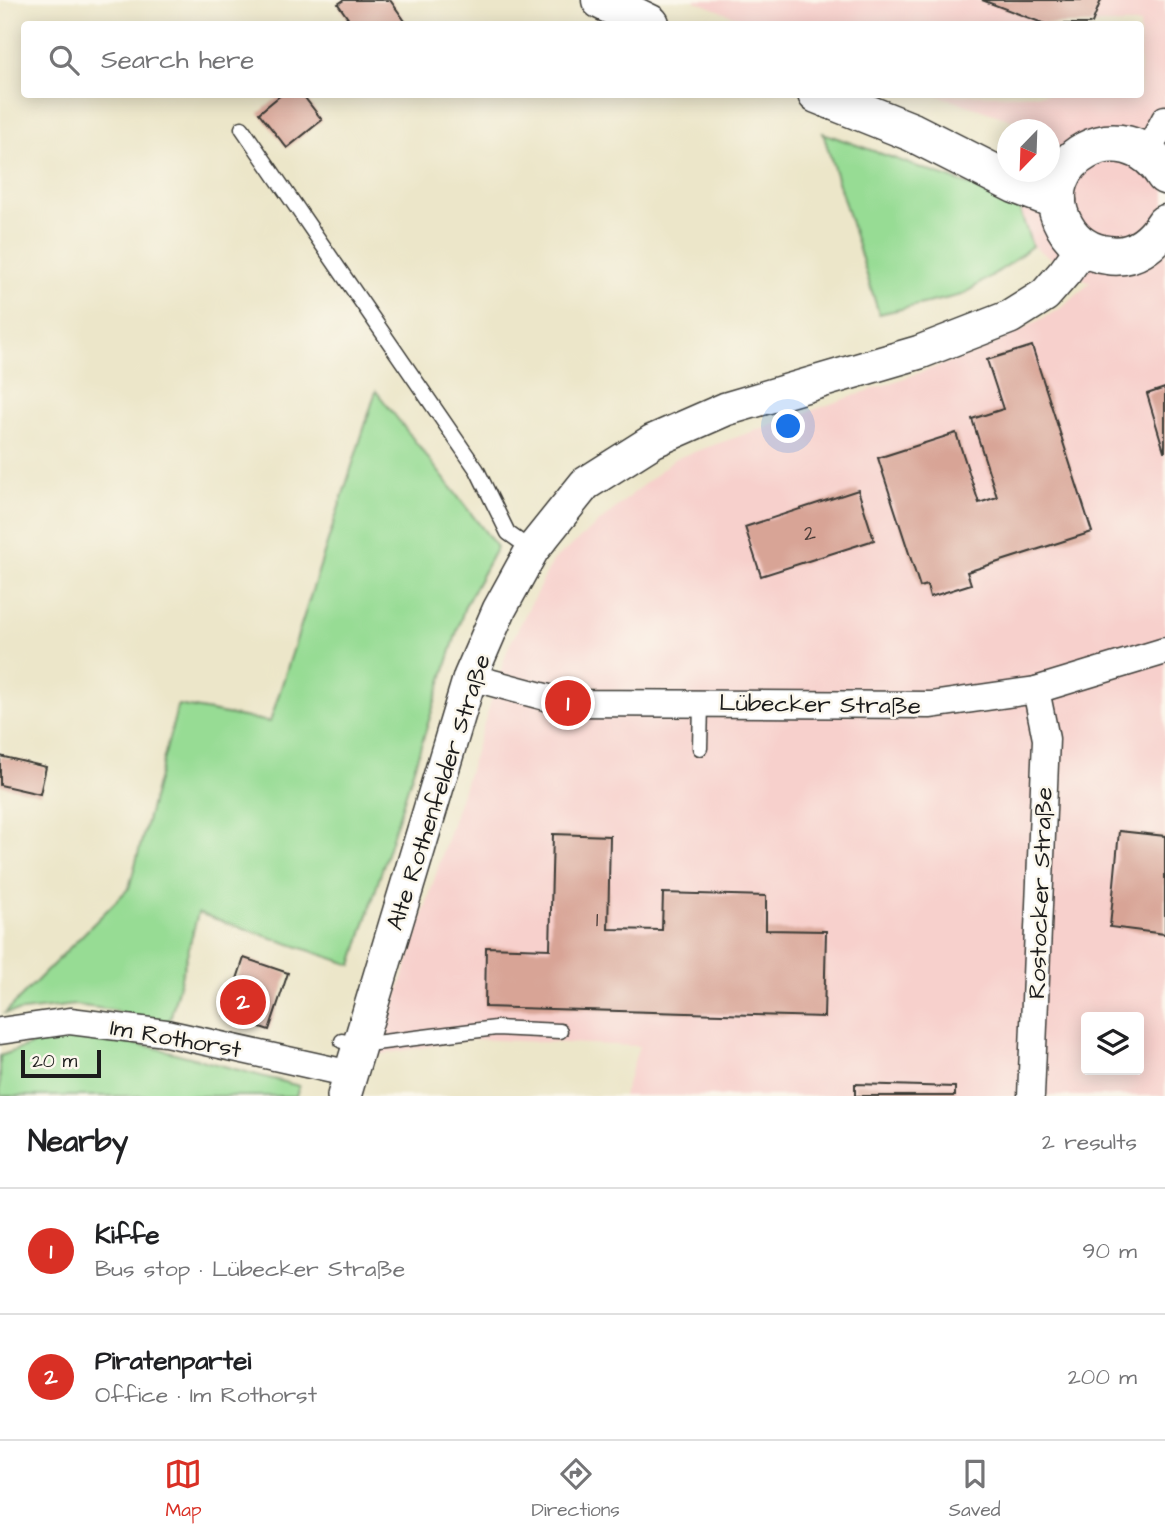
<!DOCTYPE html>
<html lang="en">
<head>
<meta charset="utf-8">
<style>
	body { margin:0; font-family:"Architects Daughter",sans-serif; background:#f6f6f6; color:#202124 }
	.controls { position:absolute; right:21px; bottom:21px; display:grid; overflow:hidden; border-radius:7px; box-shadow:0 4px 18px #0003 }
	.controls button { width:63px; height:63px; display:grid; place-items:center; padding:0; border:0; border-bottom:2px solid #e0e0e0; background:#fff; color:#202124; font:35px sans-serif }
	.compass { position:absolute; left:997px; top:119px; width:63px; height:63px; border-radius:50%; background:#fff; box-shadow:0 4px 18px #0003; rotate:203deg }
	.scale { position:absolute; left:21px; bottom:18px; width:80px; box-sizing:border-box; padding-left:7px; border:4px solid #1c1c1c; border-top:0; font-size:19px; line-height:24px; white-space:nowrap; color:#1c1c1c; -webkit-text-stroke:5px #fbf7ec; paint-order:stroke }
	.you { position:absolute; left:789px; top:427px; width:24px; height:24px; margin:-18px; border:5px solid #fff; border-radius:50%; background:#1a73e8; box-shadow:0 0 0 10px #1a73e833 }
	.badge { display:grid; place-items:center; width:46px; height:46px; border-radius:50%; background:#d93025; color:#fff; font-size:23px; font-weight:700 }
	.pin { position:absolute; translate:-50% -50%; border:4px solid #fff; box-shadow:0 2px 7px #0006 }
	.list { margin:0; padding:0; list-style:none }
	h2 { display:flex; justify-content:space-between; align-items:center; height:91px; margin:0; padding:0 28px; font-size:30px }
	h2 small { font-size:23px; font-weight:400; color:#757577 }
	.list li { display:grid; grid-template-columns:46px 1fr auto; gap:21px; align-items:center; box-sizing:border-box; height:126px; padding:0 28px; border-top:2px solid #e0e0e0 }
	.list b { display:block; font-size:26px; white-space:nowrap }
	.list p { margin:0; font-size:23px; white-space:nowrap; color:#757577 }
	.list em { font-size:23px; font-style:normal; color:#757577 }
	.icon { flex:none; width:38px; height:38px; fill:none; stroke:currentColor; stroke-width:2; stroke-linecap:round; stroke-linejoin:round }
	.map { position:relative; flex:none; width:1165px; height:1096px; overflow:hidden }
	.search { position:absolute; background:#fff; box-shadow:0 4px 18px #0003; left:21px; right:21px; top:21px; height:77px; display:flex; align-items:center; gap:18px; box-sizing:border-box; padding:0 24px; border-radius:7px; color:#757577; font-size:26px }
	.sheet { height:343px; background:#fff }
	nav { display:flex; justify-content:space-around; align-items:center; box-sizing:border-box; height:98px; border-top:2px solid #e0e0e0; background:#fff; font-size:19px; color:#757577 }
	nav a { display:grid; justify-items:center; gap:4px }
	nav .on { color:#d93025 }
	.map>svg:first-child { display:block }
	.built { fill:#f7d0cc; fill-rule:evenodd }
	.green { fill:#97dc94; stroke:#5a7c58; stroke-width:2 }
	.building { fill:#d8a496 }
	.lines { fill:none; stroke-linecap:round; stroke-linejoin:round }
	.service-casing { stroke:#3b3a36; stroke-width:17 }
	.minor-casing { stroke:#3b3a36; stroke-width:29 }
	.tertiary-casing { stroke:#3b3a36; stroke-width:36 }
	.primary-casing { stroke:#3b3a36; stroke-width:41 }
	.service { stroke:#fff; stroke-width:14 }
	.minor { stroke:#fff; stroke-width:26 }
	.tertiary { stroke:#fff; stroke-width:33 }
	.primary { stroke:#fff; stroke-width:38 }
	.labels { text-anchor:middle; stroke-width:5; stroke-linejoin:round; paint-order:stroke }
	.number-label { font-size:21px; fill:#4b3e3a }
	.street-label { font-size:24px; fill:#1c1c1c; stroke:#fbf7ec }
</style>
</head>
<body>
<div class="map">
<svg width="1165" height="1096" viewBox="0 0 1165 1096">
	<rect width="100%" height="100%" fill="#fbf7ec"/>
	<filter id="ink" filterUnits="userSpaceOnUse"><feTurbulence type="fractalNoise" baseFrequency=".0143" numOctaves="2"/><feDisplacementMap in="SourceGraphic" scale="14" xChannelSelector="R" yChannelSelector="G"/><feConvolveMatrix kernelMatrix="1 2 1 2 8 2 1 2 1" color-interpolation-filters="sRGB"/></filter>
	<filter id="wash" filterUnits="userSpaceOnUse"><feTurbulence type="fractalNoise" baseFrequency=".00686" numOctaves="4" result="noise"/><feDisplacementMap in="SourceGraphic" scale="28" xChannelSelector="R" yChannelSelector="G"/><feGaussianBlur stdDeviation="1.57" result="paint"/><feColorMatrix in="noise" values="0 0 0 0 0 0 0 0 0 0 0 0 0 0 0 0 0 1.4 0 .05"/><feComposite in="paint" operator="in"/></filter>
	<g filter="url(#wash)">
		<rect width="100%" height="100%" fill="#ece6c9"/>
		<!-- built -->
		<path class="built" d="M 693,0 L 1165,0 L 1165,1096 L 623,1096 L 639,1046 L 473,1039 L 376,1055 L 392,1012 L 508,648 L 553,561 L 674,459 L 981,351 L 1058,310 L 1090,283 L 1032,246 L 1017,202 L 1028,172 L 1050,172 L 1050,130 L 1038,129 L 937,95 L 1140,94 L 1140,24 L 753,24 ZM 1086,1017 L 1139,1017 L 1139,1070 L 1086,1070 Z"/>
		<!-- green -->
		<g class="green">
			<polygon points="823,133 1017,202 1032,246 1008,265 962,295 879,314"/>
			<polygon points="376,391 497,547 465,606 352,965 198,913 168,1027 113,1010 75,1005 5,1013 129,888 178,705 270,722"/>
			<polygon points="84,1036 152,1047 299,1086 296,1096 0,1096 0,1056 53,1037"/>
		</g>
		<g id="blocks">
			<!-- building -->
			<g class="building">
				<polygon points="344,0 390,0 407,24 352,24 338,4"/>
				<polygon points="982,0 1101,0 1092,23 1089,24 1045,24"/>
				<polygon points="282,94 302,94 322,120 287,148 259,113"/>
				<polygon points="1032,346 1092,532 967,572 971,584 930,597 927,585 920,587 878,458 956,433 979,503 997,497 972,419 1003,409 987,360"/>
				<polygon points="1165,388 1165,451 1164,451 1147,394"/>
				<polygon points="858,490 874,540 761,576 745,527"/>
				<polygon points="0,756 46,767 40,794 0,785"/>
				<polygon points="1119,831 1165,836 1165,934 1110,927"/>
				<polygon points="553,834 610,836 608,929 662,930 663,893 766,896 766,930 826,931 824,1017 485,1007 486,947 550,949"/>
				<polygon points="244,958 288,973 269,1030 225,1015"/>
				<polygon points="855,1084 955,1087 955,1096 855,1096"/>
			</g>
		</g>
	</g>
	<g filter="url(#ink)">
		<use href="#blocks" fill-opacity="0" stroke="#3b3a36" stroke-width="2"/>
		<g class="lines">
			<!-- service casing -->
			<g class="service-casing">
				<g id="service">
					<polyline points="242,128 477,470 508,533 532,550"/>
					<polyline points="700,748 701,703"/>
					<polyline points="342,1041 359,1045 496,1028 560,1031"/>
				</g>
			</g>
			<!-- minor casing -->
			<g class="minor-casing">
				<g id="minor">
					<polyline points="1147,153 1165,119"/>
					<polyline points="470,677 568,703 931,705 1036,690 1165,651"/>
					<polyline points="0,1031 70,1021 166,1033 351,1074"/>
					<polyline points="1031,1096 1046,739 1036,690"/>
				</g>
			</g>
			<!-- tertiary casing -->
			<g class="tertiary-casing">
				<polyline id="tertiary" points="344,1096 470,677 499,610 532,550 585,484 653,441 726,409 920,352 1010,317 1045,295 1065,272 1083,247"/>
			</g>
			<!-- primary casing -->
			<g class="primary-casing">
				<g id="primary">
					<polyline points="601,0 650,24"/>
					<polyline points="817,94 912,132 1015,184 1057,200"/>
					<path d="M 1165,175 C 1124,107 1028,161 1065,227 C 1074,243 1090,253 1108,255 C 1133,259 1152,244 1165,224"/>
				</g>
			</g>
			<!-- service -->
			<use href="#service" class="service"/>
			<!-- minor -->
			<use href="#minor" class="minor"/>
			<!-- tertiary -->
			<use href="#tertiary" class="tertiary"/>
			<!-- primary -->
			<use href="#primary" class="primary"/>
		</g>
	</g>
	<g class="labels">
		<!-- number labels -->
		<g class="number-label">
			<text x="810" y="540">2</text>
			<text x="597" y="926">1</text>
		</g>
		<!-- street labels -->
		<g class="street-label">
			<text transform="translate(820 704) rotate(1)" y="8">Lübecker Straße</text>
			<text transform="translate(438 792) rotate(-72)" y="8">Alte Rothenfelder Straße</text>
			<text transform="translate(1040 893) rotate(-88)" y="8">Rostocker Straße</text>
			<text transform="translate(176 1038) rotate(10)" y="8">Im Rothorst</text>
		</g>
	</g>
</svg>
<div class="controls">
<button><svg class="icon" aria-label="layers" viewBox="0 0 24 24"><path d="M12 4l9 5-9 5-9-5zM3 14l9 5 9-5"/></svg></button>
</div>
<svg class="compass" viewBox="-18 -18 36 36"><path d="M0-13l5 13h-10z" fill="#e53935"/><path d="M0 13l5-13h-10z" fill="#757577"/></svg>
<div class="scale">20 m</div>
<div class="you"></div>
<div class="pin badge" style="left:568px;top:703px">1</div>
<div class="pin badge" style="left:243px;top:1002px">2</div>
<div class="search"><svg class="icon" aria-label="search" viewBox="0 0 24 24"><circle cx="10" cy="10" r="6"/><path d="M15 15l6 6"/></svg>Search here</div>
</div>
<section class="sheet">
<h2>Nearby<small>2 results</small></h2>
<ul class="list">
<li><span class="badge">1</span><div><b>Kiffe</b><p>Bus stop · Lübecker Straße</p></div><em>90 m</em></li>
<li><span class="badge">2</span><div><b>Piratenpartei</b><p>Office · Im Rothorst</p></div><em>200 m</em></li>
</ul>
</section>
<nav>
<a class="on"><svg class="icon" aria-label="map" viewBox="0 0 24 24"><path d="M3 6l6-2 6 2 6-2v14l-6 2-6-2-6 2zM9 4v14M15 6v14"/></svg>Map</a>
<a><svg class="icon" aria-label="directions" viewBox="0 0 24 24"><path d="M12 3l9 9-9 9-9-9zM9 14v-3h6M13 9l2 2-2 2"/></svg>Directions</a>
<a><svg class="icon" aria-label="saved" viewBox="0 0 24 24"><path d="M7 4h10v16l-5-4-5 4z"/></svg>Saved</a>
</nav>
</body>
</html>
